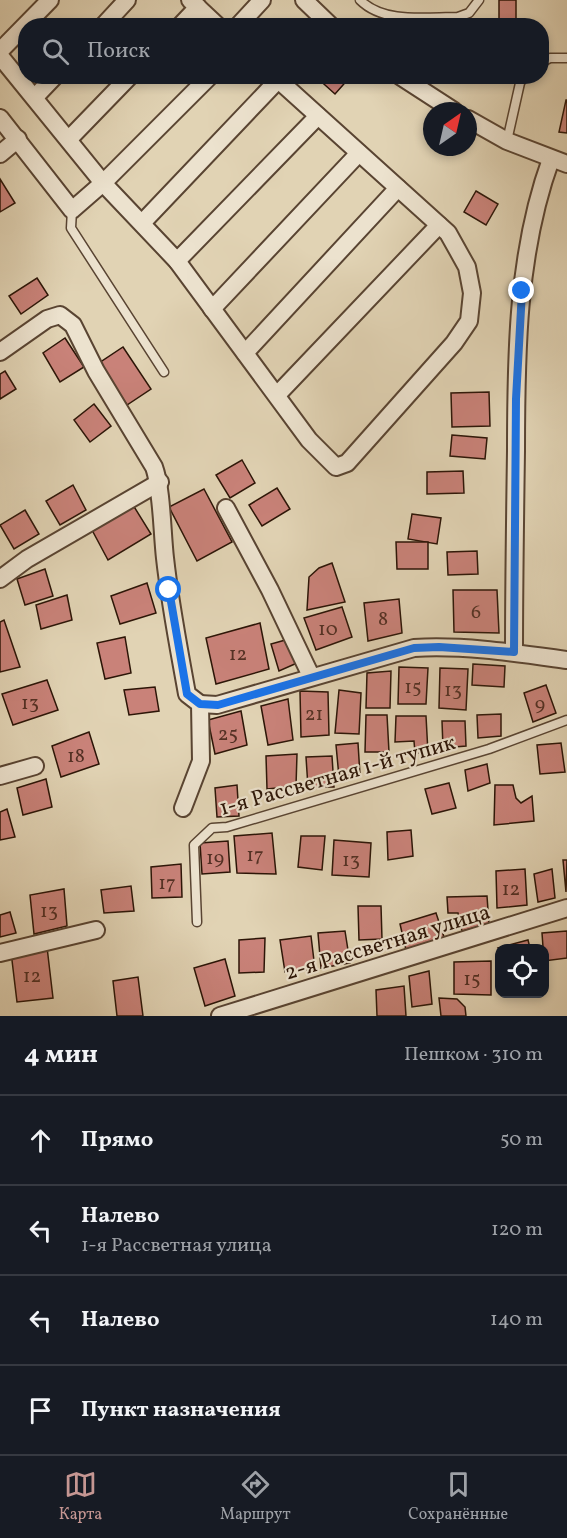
<!DOCTYPE html>
<html lang="ru">
<head>
<meta charset="utf-8">
<style>
	body { margin:0; font-family:Vollkorn,serif; background:#20242c; color:#f1f3f6 }
	.controls { position:absolute; right:18px; bottom:18px; display:grid; overflow:hidden; border-radius:12px; box-shadow:0 3px 9px #0003 }
	.controls button { width:54px; height:54px; display:grid; place-items:center; padding:0; border:0; border-bottom:2px solid #363941; background:#171b24; color:#f1f3f6; font:30px sans-serif }
	.compass { position:absolute; left:423px; top:102px; width:54px; height:54px; border-radius:50%; background:#171b24; box-shadow:0 3px 9px #0003; rotate:34deg }
	.stop { position:absolute; width:18px; height:18px; margin:-14px; border:4px solid #1a73e8; border-radius:50%; background:#fff }
	.stop.end { background:#1a73e8; border-color:#fff; box-shadow:0 2px 6px #0008 }
	.list { margin:0; padding:0; list-style:none }
	h2 { display:flex; justify-content:space-between; align-items:center; height:78px; margin:0; padding:0 24px; font-size:26px }
	h2 small { font-size:20px; font-weight:400; color:#9ea1a6 }
	.list li { display:grid; grid-template-columns:39px 1fr auto; gap:18px; align-items:center; box-sizing:border-box; height:90px; padding:0 24px; border-top:2px solid #363941 }
	.list b { display:block; font-size:22px; white-space:nowrap }
	.list p { margin:0; font-size:20px; white-space:nowrap; color:#9ea1a6 }
	.list em { font-size:20px; font-style:normal; color:#9ea1a6 }
	.icon { flex:none; width:33px; height:33px; fill:none; stroke:currentColor; stroke-width:2; stroke-linecap:round; stroke-linejoin:round }
	.map { position:relative; flex:none; width:567px; height:1016px; overflow:hidden }
	.search { position:absolute; background:#171b24; box-shadow:0 3px 9px #0003; left:18px; right:18px; top:18px; height:66px; display:flex; align-items:center; gap:15px; box-sizing:border-box; padding:0 21px; border-radius:24px; color:#9ea1a6; font-size:22px }
	.sheet { height:438px; background:#171b24 }
	nav { display:flex; justify-content:space-around; align-items:center; box-sizing:border-box; height:84px; border-top:2px solid #363941; background:#171b24; font-size:16px; color:#9ea1a6 }
	nav a { display:grid; justify-items:center; gap:3px }
	nav .on { color:#c59692 }
	.map>svg:first-child { display:block }
	.building { fill:#c98279; stroke:#2c1507; stroke-width:1.5 }
	.lines { fill:none; stroke-linecap:round; stroke-linejoin:round }
	.service-casing { stroke:#594432; stroke-width:11 }
	.minor-casing { stroke:#594432; stroke-width:20 }
	.service { stroke:#ece2ce; stroke-width:8 }
	.minor { stroke:#ece2ce; stroke-width:16 }
	.route { stroke:#1a73e8; stroke-width:8 }
	.labels { text-anchor:middle; stroke-width:4.5; stroke-linejoin:round; paint-order:stroke }
	.number-label { font-size:20px; fill:#533024 }
	.street-label { font-size:22px; fill:#2c1507; stroke:#ece2ce }
</style>
</head>
<body>
<div class="map">
<svg width="567" height="1016" viewBox="0 0 567 1016">
	<rect width="100%" height="100%" fill="#e1d3b4"/>
	<filter id="stains"><feTurbulence type="fractalNoise" baseFrequency=".00333" numOctaves="4"/><feColorMatrix values="0 0 0 0 .2 0 0 0 0 .09 0 0 0 0 .02 0 0 0 .5 -.17"/></filter>
	<radialGradient id="worn" r=".72"><stop offset=".6" stop-color="#630" stop-opacity="0"/><stop offset="1" stop-color="#630" stop-opacity=".3"/></radialGradient>
	<!-- building -->
	<g class="building">
		<rect x="499" y="0" width="17" height="26"/>
		<polygon points="315,76 351,76 335,94"/>
		<polygon points="566,100 567,100 567,133 559,132"/>
		<polygon points="0,179 15,203 0,212"/>
		<polygon points="476,191 498,204 486,225 464,212"/>
		<polygon points="37,278 48,295 21,314 9,296"/>
		<polygon points="65,338 84,367 60,382 43,353"/>
		<polygon points="123,347 151,389 127,405 99,363"/>
		<polygon points="5,371 16,389 0,399 0,374"/>
		<polygon points="489,392 490,426 452,427 451,393"/>
		<polygon points="94,404 111,426 90,442 74,420"/>
		<polygon points="452,435 487,438 485,459 450,456"/>
		<polygon points="242,460 255,483 230,498 216,475"/>
		<polygon points="463,471 464,493 427,494 427,472"/>
		<polygon points="73,485 86,510 60,525 46,501"/>
		<polygon points="277,488 290,509 262,526 249,505"/>
		<polygon points="204,489 232,542 197,561 169,507"/>
		<polygon points="133,505 151,534 108,560 92,530"/>
		<polygon points="25,510 39,534 14,549 0,525"/>
		<polygon points="412,514 441,518 437,544 408,539"/>
		<polygon points="396,542 428,542 428,569 397,569"/>
		<polygon points="477,551 478,574 448,575 447,552"/>
		<polygon points="332,563 345,602 307,610 309,577 319,568"/>
		<polygon points="45,569 53,596 25,605 17,579"/>
		<polygon points="147,583 156,613 120,624 111,596"/>
		<polygon points="453,590 497,590 499,633 454,632"/>
		<polygon points="67,595 72,620 41,629 36,605"/>
		<polygon points="399,599 402,633 368,641 364,603"/>
		<polygon points="342,607 352,637 316,650 304,618"/>
		<polygon points="4,620 20,667 0,672 0,622"/>
		<polygon points="260,623 269,669 216,684 206,638"/>
		<polygon points="125,637 131,673 105,679 97,643"/>
		<polygon points="289,639 297,663 279,671 271,644"/>
		<polygon points="473,664 505,666 504,687 472,685"/>
		<polygon points="399,667 428,668 426,704 398,704"/>
		<polygon points="440,668 468,669 466,710 439,708"/>
		<polygon points="391,671 390,708 366,708 367,673"/>
		<polygon points="47,680 58,710 13,725 2,694"/>
		<polygon points="546,685 556,713 533,722 524,693"/>
		<polygon points="155,687 159,711 129,715 124,690"/>
		<polygon points="339,690 361,693 359,734 335,733"/>
		<polygon points="300,691 328,692 329,735 301,737"/>
		<polygon points="288,699 293,740 268,745 261,706"/>
		<polygon points="241,711 247,745 215,754 208,720"/>
		<polygon points="501,714 501,736 478,738 477,715"/>
		<polygon points="366,715 387,715 389,752 365,752"/>
		<polygon points="396,716 426,716 428,753 415,753 414,741 395,742"/>
		<polygon points="442,721 465,721 466,746 443,748"/>
		<polygon points="89,732 99,764 61,777 52,746"/>
		<polygon points="358,743 360,775 339,777 336,745"/>
		<polygon points="561,743 565,772 540,774 537,745"/>
		<polygon points="297,754 296,786 267,789 266,756"/>
		<polygon points="332,756 334,787 308,787 306,757"/>
		<polygon points="487,764 490,783 468,791 465,770"/>
		<polygon points="46,779 52,807 23,815 17,788"/>
		<polygon points="449,783 456,808 432,814 425,789"/>
		<polygon points="237,785 239,816 217,817 215,788"/>
		<polygon points="495,785 513,785 516,798 521,803 532,796 534,821 494,825"/>
		<polygon points="7,809 15,837 0,840 0,812"/>
		<polygon points="411,830 413,856 388,860 387,832"/>
		<polygon points="272,833 276,874 237,873 234,836"/>
		<polygon points="301,836 325,836 322,870 298,867"/>
		<polygon points="334,840 371,843 369,877 332,875"/>
		<polygon points="228,841 230,872 202,874 200,843"/>
		<polygon points="563,860 567,860 566,892"/>
		<polygon points="181,864 182,897 152,898 151,867"/>
		<polygon points="525,869 527,905 497,908 496,871"/>
		<polygon points="552,869 555,898 538,902 534,874"/>
		<polygon points="131,886 134,911 104,913 101,890"/>
		<polygon points="64,889 67,926 34,934 30,895"/>
		<polygon points="487,896 489,924 462,931 458,913 448,913 447,897"/>
		<polygon points="358,906 381,906 382,939 359,940"/>
		<polygon points="10,912 16,933 0,937 0,915"/>
		<polygon points="436,913 445,940 406,950 400,924"/>
		<polygon points="345,931 350,963 321,968 318,933"/>
		<polygon points="567,931 567,958 544,961 542,933"/>
		<polygon points="311,936 315,969 285,972 280,940"/>
		<polygon points="265,938 264,972 239,973 239,940"/>
		<polygon points="528,940 530,948 500,948 500,951 498,948"/>
		<polygon points="47,947 53,998 17,1002 11,952"/>
		<polygon points="225,959 235,996 205,1006 194,968"/>
		<polygon points="491,961 491,995 454,994 454,962"/>
		<polygon points="429,971 432,1004 412,1007 409,976"/>
		<polygon points="138,977 143,1016 117,1016 113,981"/>
		<polygon points="404,986 406,1016 377,1016 376,990"/>
		<polygon points="439,998 457,999 465,1007 466,1016 441,1016"/>
	</g>
	<g class="lines">
		<!-- service casing -->
		<g class="service-casing">
			<g id="service">
				<path d="M 360,0 C 384,24 426,17 458,17 L 469,13 L 479,0"/>
				<polyline points="542,62 550,58 567,58"/>
				<polyline points="507,141 520,83 524,76"/>
				<polyline points="72,210 71,228 164,372"/>
				<polyline points="197,922 194,845 212,828 227,827 489,749 567,720"/>
			</g>
		</g>
		<!-- minor casing -->
		<g class="minor-casing">
			<g id="minor">
				<polyline points="190,0 218,26"/>
				<polyline points="304,0 331,26"/>
				<polyline points="103,26 127,0"/>
				<polyline points="180,26 198,7"/>
				<polyline points="238,26 262,0"/>
				<polyline points="0,51 50,0"/>
				<polyline points="0,56 103,183 177,261 309,440 336,467 347,463 454,343 469,321 472,293 467,267 448,233 274,76"/>
				<polyline points="400,76 454,111"/>
				<polyline points="35,97 55,76"/>
				<polyline points="0,118 72,210 103,183 210,76"/>
				<polyline points="468,119 507,141 567,164"/>
				<polyline points="69,139 130,76"/>
				<polyline points="0,154 18,139"/>
				<polyline points="143,222 278,80"/>
				<polyline points="177,261 318,116"/>
				<polyline points="212,309 359,153"/>
				<path d="M 0,352 L 47,319 L 60,315 L 73,325 L 96,371 L 154,467 C 162,489 162,532 165,558 C 170,604 179,649 187,694 L 200,704 L 201,761 L 183,808"/>
				<polyline points="245,353 398,188"/>
				<polyline points="277,395 439,225"/>
				<polyline points="226,508 270,590 311,676"/>
				<polyline points="0,579 27,559 160,482"/>
				<path d="M 514,652 C 514,585 515,518 516,451 C 516,353 517,252 551,159"/>
				<path d="M 200,704 L 217,705 L 414,648 C 465,645 516,653 567,660"/>
				<polyline points="0,776 35,766"/>
				<polyline points="0,953 96,930"/>
				<polyline points="220,1016 567,908"/>
			</g>
		</g>
		<!-- service -->
		<use href="#service" class="service"/>
		<!-- minor -->
		<use href="#minor" class="minor"/>
	</g>
	<g class="lines">
		<!-- route -->
		<polyline class="route" points="169,590 187,694 200,704 218,705 414,648 439,647 514,652 516,399 522,291"/>
	</g>
	<g class="labels">
		<!-- number labels -->
		<g class="number-label">
			<text x="476" y="618">6</text>
			<text x="383" y="625">8</text>
			<text x="328" y="635">10</text>
			<text x="238" y="660">12</text>
			<text x="413" y="693">15</text>
			<text x="453" y="696">13</text>
			<text x="30" y="709">13</text>
			<text x="540" y="710">9</text>
			<text x="314" y="720">21</text>
			<text x="228" y="740">25</text>
			<text x="76" y="762">18</text>
			<text x="255" y="861">17</text>
			<text x="215" y="864">19</text>
			<text x="351" y="866">13</text>
			<text x="167" y="889">17</text>
			<text x="511" y="895">12</text>
			<text x="49" y="917">13</text>
			<text x="32" y="982">12</text>
			<text x="472" y="985">15</text>
		</g>
		<!-- street labels -->
		<g class="street-label">
			<text transform="translate(337 774) rotate(-16)" y="8">1-я Рассветная 1-й тупик</text>
			<text transform="translate(387 941) rotate(-17)" y="8">2-я Рассветная улица</text>
		</g>
	</g>
	<rect width="100%" height="100%" filter="url(#stains)"/>
	<rect width="100%" height="100%" fill="url(#worn)"/>
</svg>
<div class="controls">
<button><svg class="icon" aria-label="locate" viewBox="0 0 24 24"><circle cx="12" cy="12" r="6"/><path d="M12 2v4M12 18v4M2 12h4M18 12h4"/></svg></button>
</div>
<svg class="compass" viewBox="-18 -18 36 36"><path d="M0-13l5 13h-10z" fill="#e53935"/><path d="M0 13l5-13h-10z" fill="#9ea1a6"/></svg>
<div class="stop" style="left:169px;top:590px"></div>
<div class="stop end" style="left:522px;top:291px"></div>
<div class="search"><svg class="icon" aria-label="search" viewBox="0 0 24 24"><circle cx="10" cy="10" r="6"/><path d="M15 15l6 6"/></svg>Поиск</div>
</div>
<section class="sheet">
<h2>4 мин<small>Пешком · 310 m</small></h2>
<ul class="list">
<li><svg class="icon" aria-label="ahead" viewBox="0 0 24 24"><path d="M12 20V5M6 11l6-6 6 6"/></svg><div><b>Прямо</b></div><em>50 m</em></li>
<li><svg class="icon" aria-label="left" viewBox="0 0 24 24"><path d="M17 20v-9H6M10 6l-5 5 5 5"/></svg><div><b>Налево</b><p>1-я Рассветная улица</p></div><em>120 m</em></li>
<li><svg class="icon" aria-label="left" viewBox="0 0 24 24"><path d="M17 20v-9H6M10 6l-5 5 5 5"/></svg><div><b>Налево</b></div><em>140 m</em></li>
<li><svg class="icon" aria-label="arrive" viewBox="0 0 24 24"><path d="M6 21V4h12l-3 4 3 4H6"/></svg><div><b>Пункт назначения</b></div></li>
</ul>
</section>
<nav>
<a class="on"><svg class="icon" aria-label="map" viewBox="0 0 24 24"><path d="M3 6l6-2 6 2 6-2v14l-6 2-6-2-6 2zM9 4v14M15 6v14"/></svg>Карта</a>
<a><svg class="icon" aria-label="directions" viewBox="0 0 24 24"><path d="M12 3l9 9-9 9-9-9zM9 14v-3h6M13 9l2 2-2 2"/></svg>Маршрут</a>
<a><svg class="icon" aria-label="saved" viewBox="0 0 24 24"><path d="M7 4h10v16l-5-4-5 4z"/></svg>Сохранённые</a>
</nav>
</body>
</html>
